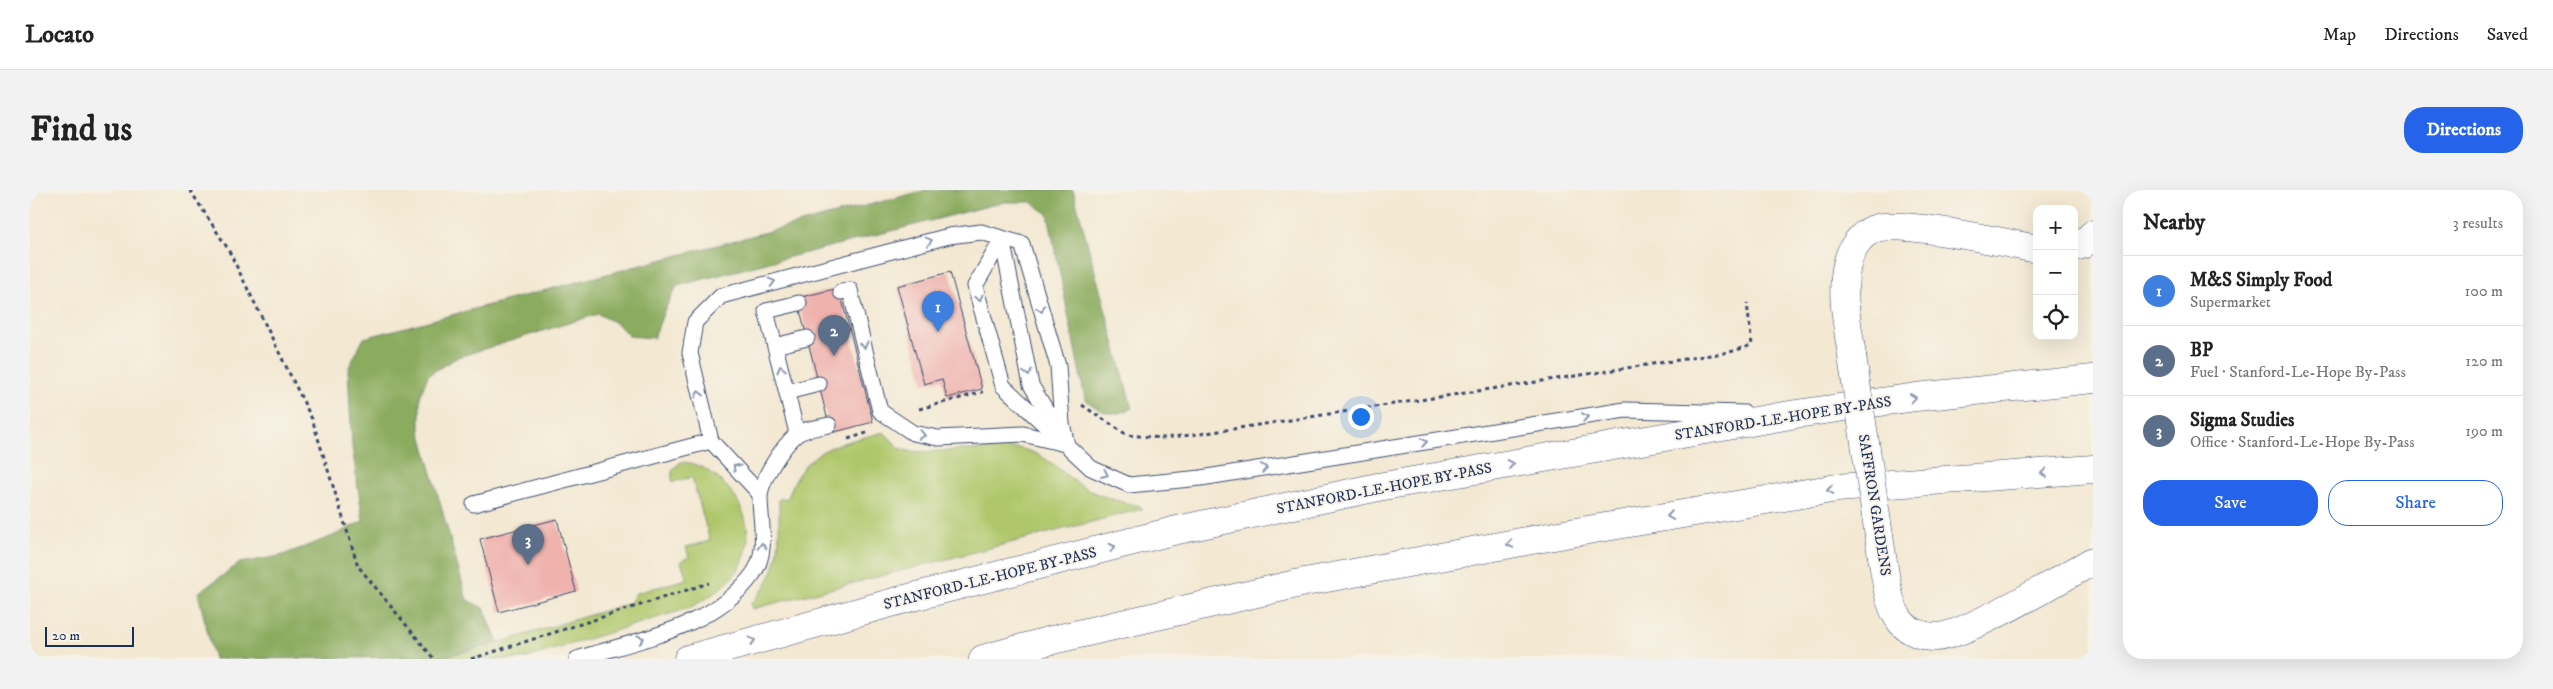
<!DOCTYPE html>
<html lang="en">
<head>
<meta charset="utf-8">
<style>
	body { margin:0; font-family:"IM FELL DW Pica",serif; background:#f2f2f2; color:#222 }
	.controls { position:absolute; right:15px; top:15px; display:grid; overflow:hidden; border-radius:10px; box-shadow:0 5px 20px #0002 }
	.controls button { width:45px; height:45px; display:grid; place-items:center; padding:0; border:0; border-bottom:1px solid #e0e0e0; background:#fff; color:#222; font:25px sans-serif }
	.scale { position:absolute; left:15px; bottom:12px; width:89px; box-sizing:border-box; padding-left:5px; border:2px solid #1b2f5e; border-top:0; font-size:14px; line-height:18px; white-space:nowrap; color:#1b2f5e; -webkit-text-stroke:4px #f7f3e8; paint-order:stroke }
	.you { position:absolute; left:1330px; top:226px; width:18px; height:18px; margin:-12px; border:4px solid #fff; border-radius:50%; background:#1a73e8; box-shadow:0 0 0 8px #1a73e833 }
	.badge { display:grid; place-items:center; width:32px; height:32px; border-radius:50%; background:#2563eb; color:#fff; font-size:16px; font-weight:700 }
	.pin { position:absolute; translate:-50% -41px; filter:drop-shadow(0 1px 2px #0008) }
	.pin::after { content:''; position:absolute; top:26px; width:18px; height:15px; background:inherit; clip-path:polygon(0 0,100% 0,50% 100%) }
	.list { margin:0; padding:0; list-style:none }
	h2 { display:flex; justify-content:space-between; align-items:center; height:65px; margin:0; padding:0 20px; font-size:21px }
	h2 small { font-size:16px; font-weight:400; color:#767676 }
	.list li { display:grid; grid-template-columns:32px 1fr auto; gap:15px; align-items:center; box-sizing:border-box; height:70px; padding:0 20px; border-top:1px solid #e0e0e0 }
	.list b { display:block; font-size:19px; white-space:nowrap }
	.list p { margin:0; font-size:16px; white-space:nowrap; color:#767676 }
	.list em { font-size:16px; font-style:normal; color:#767676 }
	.actions { display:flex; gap:10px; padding:15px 20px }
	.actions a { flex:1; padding:11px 0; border:1px solid #2563eb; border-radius:20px; text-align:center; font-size:18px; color:#2563eb }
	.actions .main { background:#2563eb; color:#fff }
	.icon { flex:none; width:28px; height:28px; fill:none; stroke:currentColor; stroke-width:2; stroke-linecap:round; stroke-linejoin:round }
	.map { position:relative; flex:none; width:2063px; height:469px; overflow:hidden; border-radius:20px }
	header { display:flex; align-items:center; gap:30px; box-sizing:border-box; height:70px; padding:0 25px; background:#fff; border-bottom:1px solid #e0e0e0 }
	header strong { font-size:24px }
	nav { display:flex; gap:28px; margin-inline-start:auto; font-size:18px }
	.intro { display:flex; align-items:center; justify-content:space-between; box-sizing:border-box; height:120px; padding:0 30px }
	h1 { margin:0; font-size:35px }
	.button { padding:12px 22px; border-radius:20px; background:#2563eb; color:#fff; font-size:18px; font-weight:700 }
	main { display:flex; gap:30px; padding:0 30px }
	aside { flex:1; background:#fff; border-radius:20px; box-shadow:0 5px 20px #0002 }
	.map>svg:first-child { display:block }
	.green { fill:#afc76b; stroke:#657b64 }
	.forest { fill:#8bac5f; stroke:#536e5e }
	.building { fill:#efb2ad }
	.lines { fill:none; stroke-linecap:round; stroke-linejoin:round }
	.service-casing { stroke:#3b4b6f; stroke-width:17 }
	.minor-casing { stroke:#3b4b6f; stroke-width:29 }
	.trunk-casing { stroke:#3b4b6f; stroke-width:29 }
	.path { stroke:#3b4b6f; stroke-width:3; stroke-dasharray:4 4; stroke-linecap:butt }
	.service { stroke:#fff; stroke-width:15 }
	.minor { stroke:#fff; stroke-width:28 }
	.trunk { stroke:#fff; stroke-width:28 }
	.minor-bridge-casing { stroke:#3b4b6f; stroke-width:29; stroke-linecap:butt }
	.minor-bridge { stroke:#fff; stroke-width:28 }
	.oneway { stroke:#8d97ae }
	.labels { text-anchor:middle; stroke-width:4; stroke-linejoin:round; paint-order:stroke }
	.street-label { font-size:15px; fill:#1b2f5e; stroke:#f7f3e8 }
</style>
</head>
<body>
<header>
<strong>Locato</strong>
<nav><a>Map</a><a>Directions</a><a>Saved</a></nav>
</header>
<div class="intro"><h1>Find us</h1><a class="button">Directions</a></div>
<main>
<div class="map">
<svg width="2063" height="469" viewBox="0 0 2063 469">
	<rect width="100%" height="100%" fill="#f7f3e8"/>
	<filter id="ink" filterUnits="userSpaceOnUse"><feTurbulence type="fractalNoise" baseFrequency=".02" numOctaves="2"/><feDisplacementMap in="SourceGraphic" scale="10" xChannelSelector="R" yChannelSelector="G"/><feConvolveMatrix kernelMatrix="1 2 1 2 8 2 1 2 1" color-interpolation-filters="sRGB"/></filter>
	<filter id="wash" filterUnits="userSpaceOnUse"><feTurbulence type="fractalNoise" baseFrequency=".0096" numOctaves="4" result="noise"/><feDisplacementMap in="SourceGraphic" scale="20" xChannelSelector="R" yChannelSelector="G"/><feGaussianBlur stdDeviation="1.12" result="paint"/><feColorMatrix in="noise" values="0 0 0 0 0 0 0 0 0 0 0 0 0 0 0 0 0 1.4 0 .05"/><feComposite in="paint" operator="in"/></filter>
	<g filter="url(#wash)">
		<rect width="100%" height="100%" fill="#f3e8d2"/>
		<!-- green -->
		<g class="green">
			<path d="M 854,242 L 869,258 L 882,262 L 987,258 C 1016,263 1026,279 1049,294 C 1068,307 1088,311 1110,316 L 1112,319 L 722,419 L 721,414 C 753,379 749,353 749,309 L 758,308 C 774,256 808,255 854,242 Z"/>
			<path d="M 651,272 C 668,272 679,281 691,291 C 720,317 729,360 700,390 C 688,402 674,410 659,418 L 493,469 L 378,469 C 389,466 401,469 412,467 C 475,453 538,431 600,413 L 606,403 L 657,389 L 651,371 L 659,367 L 656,357 L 680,351 L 662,287 L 643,292 C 640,282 642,279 651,272 Z"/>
		</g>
		<!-- forest -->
		<path class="forest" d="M 896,0 L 1043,0 L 1102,218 C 1083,229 1070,222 1055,209 L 1018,24 L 1001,12 L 974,12 L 647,96 L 634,121 L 624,148 L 600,146 L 586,133 L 568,124 L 428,167 L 398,185 L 390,207 L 390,240 L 437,410 L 454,418 L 468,452 L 409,467 L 184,469 L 168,403 L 210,373 L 250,366 L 303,346 L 333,331 L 322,257 L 318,179 L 334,148 Z"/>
		<g id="blocks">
			<!-- building -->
			<g class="building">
				<polygon points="920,82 952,199 917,208 912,189 894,194 867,96"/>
				<polygon points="809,98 843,232 801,243 767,108"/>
				<polygon points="527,329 546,401 469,422 450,349"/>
			</g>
		</g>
	</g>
	<g filter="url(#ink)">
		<use href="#blocks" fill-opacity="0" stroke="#3b4b6f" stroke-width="1"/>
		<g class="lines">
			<!-- service casing -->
			<g class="service-casing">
				<g id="service">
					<polyline points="972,49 945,96 973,196 1061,278 1099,295 1171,288 1595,220 1715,223"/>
					<polyline points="972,49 1001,195 1028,240"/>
					<polyline points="811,102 820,100 850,221 883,243 908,248 993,244 1035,254"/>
					<polyline points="745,156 777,148"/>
					<polyline points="757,202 789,194"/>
					<polyline points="767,243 736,121 769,113"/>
					<polyline points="730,304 681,251 660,163 665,132 691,106 919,46 951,42 992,54 1028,176 1032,234 1037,255"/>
					<polyline points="444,314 681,251"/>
					<path d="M 547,469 C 607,450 684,438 723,384 C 739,361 730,333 730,306 C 731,289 753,256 766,245 C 773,239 790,237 799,235"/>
				</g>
			</g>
			<!-- minor casing -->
			<g class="minor-casing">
				<g id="minor">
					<polyline points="2044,57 2052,55 2063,44"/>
					<path d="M 1822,166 C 1818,137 1810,104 1817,75 C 1820,60 1829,45 1844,39 C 1867,29 1976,53 2007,59"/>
					<path d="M 1852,366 C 1856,387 1857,414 1871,432 C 1878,441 1894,447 1905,447 C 1930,449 2036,386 2063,371"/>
				</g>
			</g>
			<!-- trunk casing -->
			<g class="trunk-casing">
				<g id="trunk">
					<polyline points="658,469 879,408 1143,341 1348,297 1766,224 1886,207 2063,189"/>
					<polyline points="953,469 1018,451 1275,392 1540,343 1807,298 2063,279"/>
				</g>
			</g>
			<!-- path -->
			<g class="path">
				<polyline points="160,0 198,59 282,229 328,376 404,469"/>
				<polyline points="1052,215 1097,245 1133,248 1170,244 1700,162 1722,155 1717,113"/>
				<polyline points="889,219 953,202"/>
				<polyline points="818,249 840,242"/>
				<polyline points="441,469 679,393"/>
			</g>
			<!-- service -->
			<use href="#service" class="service"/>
			<!-- minor -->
			<use href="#minor" class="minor"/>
			<!-- trunk -->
			<use href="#trunk" class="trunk"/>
			<!-- minor-bridge casing -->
			<g class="minor-bridge-casing">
				<polyline id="minor-bridge" points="1822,166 1852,366"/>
			</g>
			<!-- minor-bridge -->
			<use href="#minor-bridge" class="minor-bridge"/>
		</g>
		<!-- one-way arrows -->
		<defs><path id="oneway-chevron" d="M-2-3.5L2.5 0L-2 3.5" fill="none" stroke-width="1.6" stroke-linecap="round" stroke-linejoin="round" transform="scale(1.25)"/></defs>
		<g class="oneway">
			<use href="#oneway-chevron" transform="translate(899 51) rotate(-15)"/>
			<use href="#oneway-chevron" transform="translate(742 92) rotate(-15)"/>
			<use href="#oneway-chevron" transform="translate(949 108) rotate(75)"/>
			<use href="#oneway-chevron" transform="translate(1011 119) rotate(73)"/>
			<use href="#oneway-chevron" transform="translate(834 155) rotate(76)"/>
			<use href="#oneway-chevron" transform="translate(751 179) rotate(-104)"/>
			<use href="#oneway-chevron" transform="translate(998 183) rotate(75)"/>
			<use href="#oneway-chevron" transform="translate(669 204) rotate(-104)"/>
			<use href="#oneway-chevron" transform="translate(1883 208) rotate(-7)"/>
			<use href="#oneway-chevron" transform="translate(1555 227) rotate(-9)"/>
			<use href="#oneway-chevron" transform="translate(892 245) rotate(12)"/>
			<use href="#oneway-chevron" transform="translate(1394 252) rotate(-9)"/>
			<use href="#oneway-chevron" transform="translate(1481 274) rotate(-10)"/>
			<use href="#oneway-chevron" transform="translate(706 277) rotate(-133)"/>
			<use href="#oneway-chevron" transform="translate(1234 278) rotate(-9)"/>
			<use href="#oneway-chevron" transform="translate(2014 283) rotate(176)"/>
			<use href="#oneway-chevron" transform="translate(1075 284) rotate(23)"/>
			<use href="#oneway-chevron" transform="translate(1800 300) rotate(171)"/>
			<use href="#oneway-chevron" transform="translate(1640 326) rotate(171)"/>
			<use href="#oneway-chevron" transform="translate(1480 354) rotate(169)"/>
			<use href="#oneway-chevron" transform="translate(732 356) rotate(-92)"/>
			<use href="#oneway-chevron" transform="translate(1082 357) rotate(-14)"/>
			<use href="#oneway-chevron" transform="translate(611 449) rotate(-17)"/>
			<use href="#oneway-chevron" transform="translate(722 451) rotate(-15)"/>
		</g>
	</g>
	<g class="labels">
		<!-- street labels -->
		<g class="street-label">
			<text transform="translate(1753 228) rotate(-9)" y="5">STANFORD-LE-HOPE BY-PASS</text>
			<text transform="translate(1354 298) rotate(-11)" y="5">STANFORD-LE-HOPE BY-PASS</text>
			<text transform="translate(1845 315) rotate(81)" y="5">SAFFRON GARDENS</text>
			<text transform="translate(960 388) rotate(-14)" y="5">STANFORD-LE-HOPE BY-PASS</text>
		</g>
	</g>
</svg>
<div class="controls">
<button>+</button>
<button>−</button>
<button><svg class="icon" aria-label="locate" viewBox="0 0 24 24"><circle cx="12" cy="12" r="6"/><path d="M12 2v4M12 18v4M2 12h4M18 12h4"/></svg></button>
</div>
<div class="scale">20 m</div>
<div class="you"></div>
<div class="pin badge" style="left:908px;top:142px;background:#3f7fe0">1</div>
<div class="pin badge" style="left:804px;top:166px;background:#5c6f8a">2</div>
<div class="pin badge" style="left:498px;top:375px;background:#5c6f8a">3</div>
</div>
<aside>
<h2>Nearby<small>3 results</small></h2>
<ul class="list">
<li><span class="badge" style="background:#3f7fe0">1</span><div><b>M&amp;S Simply Food</b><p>Supermarket</p></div><em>100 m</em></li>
<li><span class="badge" style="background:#5c6f8a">2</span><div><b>BP</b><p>Fuel · Stanford-Le-Hope By-Pass</p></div><em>120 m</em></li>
<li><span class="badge" style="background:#5c6f8a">3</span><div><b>Sigma Studies</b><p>Office · Stanford-Le-Hope By-Pass</p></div><em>190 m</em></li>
</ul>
<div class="actions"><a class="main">Save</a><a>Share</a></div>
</aside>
</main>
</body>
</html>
